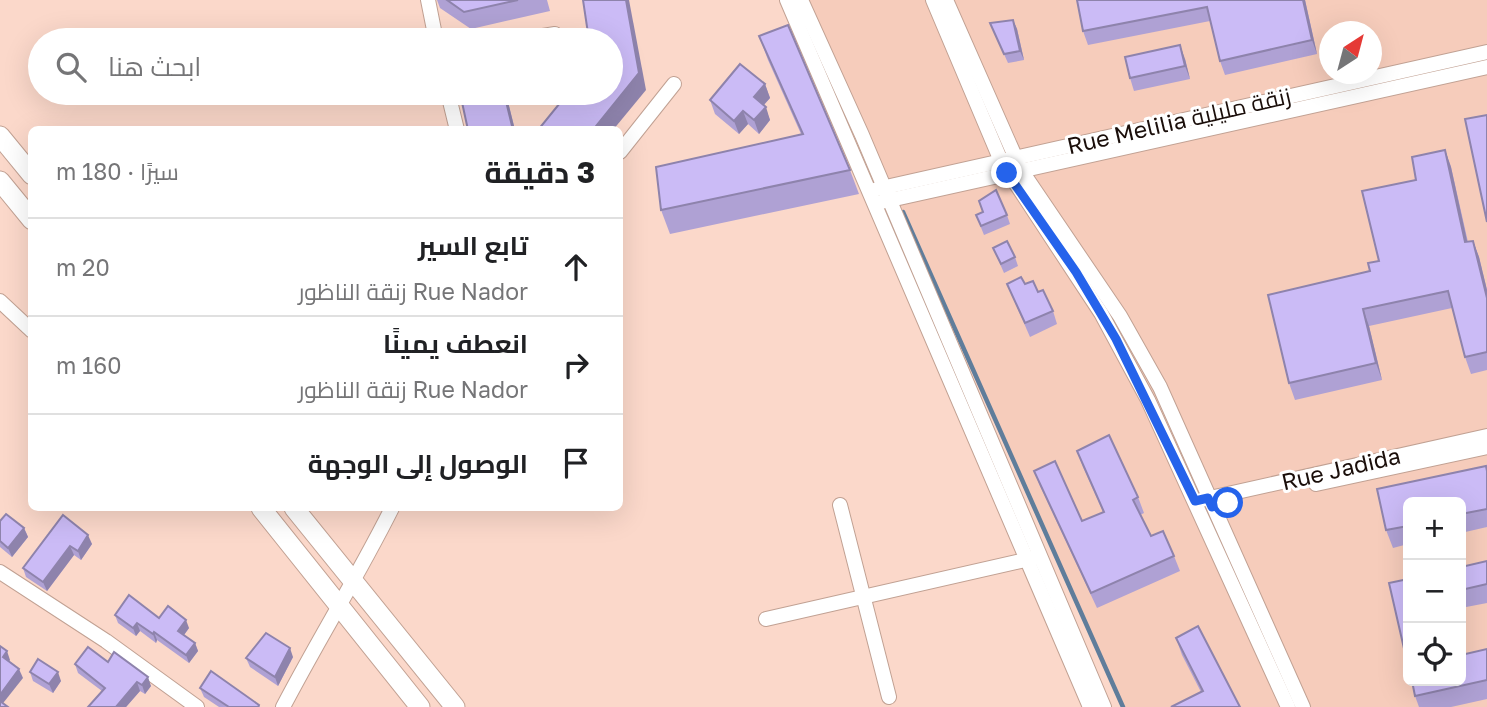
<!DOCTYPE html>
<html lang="ar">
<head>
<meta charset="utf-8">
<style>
	body { margin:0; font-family:"Golos Text",Cairo,sans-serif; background:#f6f6f6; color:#202124; direction:rtl }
	.controls { position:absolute; right:21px; bottom:21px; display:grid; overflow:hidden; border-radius:10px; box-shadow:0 7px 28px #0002 }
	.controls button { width:63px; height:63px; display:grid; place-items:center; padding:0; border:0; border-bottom:2px solid #e0e0e0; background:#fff; color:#202124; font:35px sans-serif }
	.compass { position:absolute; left:1319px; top:21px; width:63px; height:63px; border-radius:50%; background:#fff; box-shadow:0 7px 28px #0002; rotate:36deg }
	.stop { position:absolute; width:21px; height:21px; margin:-16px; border:5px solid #2563eb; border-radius:50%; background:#fff }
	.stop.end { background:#2563eb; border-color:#fff; box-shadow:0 2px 7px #0008 }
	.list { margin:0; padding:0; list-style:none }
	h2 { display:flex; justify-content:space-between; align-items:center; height:91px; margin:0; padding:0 28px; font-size:30px }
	h2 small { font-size:23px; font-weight:400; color:#757577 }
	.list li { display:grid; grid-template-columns:46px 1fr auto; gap:21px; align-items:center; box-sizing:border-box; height:98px; padding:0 28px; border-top:2px solid #e0e0e0 }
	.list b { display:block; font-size:26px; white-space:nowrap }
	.list p { margin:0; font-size:23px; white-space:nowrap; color:#757577 }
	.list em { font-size:23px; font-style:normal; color:#757577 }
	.icon { flex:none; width:38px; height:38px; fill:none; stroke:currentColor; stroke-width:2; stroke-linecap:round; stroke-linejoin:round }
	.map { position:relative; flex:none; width:1487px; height:707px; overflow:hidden; direction:ltr }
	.search { position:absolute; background:#fff; box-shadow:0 7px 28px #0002; left:28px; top:28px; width:595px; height:77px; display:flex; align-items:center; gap:18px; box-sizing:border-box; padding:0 24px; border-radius:38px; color:#757577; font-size:26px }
	.panel { position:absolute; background:#fff; box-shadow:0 7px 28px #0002; left:28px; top:126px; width:595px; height:385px; border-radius:10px; direction:rtl }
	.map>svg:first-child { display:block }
	.built { fill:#f6ccbb; fill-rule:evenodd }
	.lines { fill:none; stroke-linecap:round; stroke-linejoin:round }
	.stream { stroke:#5f7d9b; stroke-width:4.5 }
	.street-casing { stroke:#c1a193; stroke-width:16 }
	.secondary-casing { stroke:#c1a193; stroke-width:21 }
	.street { stroke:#fff; stroke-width:14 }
	.secondary { stroke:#fff; stroke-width:19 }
	.wall { fill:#afa1d4 }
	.shaded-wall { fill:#8e83ac }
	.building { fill:#cbbbf6; stroke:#8e83ac; stroke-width:2 }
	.route { stroke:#2563eb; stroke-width:9 }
	.labels { text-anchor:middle; stroke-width:6; stroke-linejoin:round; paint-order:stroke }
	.street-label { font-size:23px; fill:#1a0e0a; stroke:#fff }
</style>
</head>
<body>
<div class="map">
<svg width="1487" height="707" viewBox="0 0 1487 707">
	<rect width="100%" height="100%" fill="#fbd8ca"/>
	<!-- built -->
	<path class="built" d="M 803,0 L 1487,0 L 1487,707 L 1123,707 ZM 1330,32 L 1372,32 L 1372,74 L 1330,74 ZM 1408,502 L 1461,502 L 1461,681 L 1408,681 Z"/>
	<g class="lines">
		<!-- stream -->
		<polyline class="stream" points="903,212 1123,707"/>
		<!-- street casing -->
		<g class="street-casing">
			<g id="street">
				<polyline points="428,0 436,40"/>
				<polyline points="787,0 1090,707"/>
				<polyline points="801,0 862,135 1104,707"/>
				<polyline points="933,0 1001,161 1101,313 1148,400 1288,707"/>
				<polyline points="946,0 1021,170 1120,316 1160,387 1303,707"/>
				<polyline points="519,40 555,34"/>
				<polyline points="448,93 457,130"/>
				<polyline points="620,152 674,84"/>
				<polyline points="877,189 1487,52"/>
				<polyline points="881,202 1487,67"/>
				<polyline points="0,301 32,331"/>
				<polyline points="1316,484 1487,447"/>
				<polyline points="1201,500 1487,436"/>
				<polyline points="840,505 889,697"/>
				<polyline points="0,572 106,641 197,707"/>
				<polyline points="766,619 1034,558"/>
				<path d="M 283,707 C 318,640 358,576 392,508"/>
			</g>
		</g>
		<!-- secondary casing -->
		<g class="secondary-casing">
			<g id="secondary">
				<polyline points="0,136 32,175"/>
				<polyline points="0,181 32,220"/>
				<polyline points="261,508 420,707"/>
				<polyline points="294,508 455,707"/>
			</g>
		</g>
		<!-- street -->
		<use href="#street" class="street"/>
		<!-- secondary -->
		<use href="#secondary" class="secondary"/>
	</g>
	<!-- wall -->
	<g class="wall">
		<polygon points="437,0 547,0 550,11 471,29 440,8"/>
		<polygon points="1077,0 1305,0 1317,54 1225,75 1220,61 1210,21 1088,45 1083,31"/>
		<polygon points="1013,20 1017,29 1024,60 1008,63 990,23"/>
		<polygon points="759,36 850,170 859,194 670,234 661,210 801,134 768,60"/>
		<polygon points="1185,59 1190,79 1134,91 1130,78"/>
		<polygon points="765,84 770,98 764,105 770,120 759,134 748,124 739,134 715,114 710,100"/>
		<polygon points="460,93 528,93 507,98 515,130 468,130"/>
		<polygon points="1445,150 1451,167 1468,242 1473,241 1479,257 1487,290 1487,370 1471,374 1465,357 1452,308 1369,326 1382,380 1295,400 1289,383 1370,271 1379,261 1416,180"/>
		<polygon points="979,201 1007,215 1010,224 984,235 976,215 983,212"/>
		<polygon points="993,248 1015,257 1018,266 1004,273"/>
		<polygon points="1007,284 1038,292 1053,311 1057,324 1030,337"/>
		<polygon points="1077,451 1138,497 1144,513 1140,515 1151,536 1174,556 1180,571 1097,608 1040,486 1034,471 1082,521 1103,512 1083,467"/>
		<polygon points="1486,466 1487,469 1487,527 1461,533 1461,502 1408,502 1408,544 1393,548 1386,530 1377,489"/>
		<polygon points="63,515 92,544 81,560 74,555 47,591 26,577 23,568"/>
		<polygon points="0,521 24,528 28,537 12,557 0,547"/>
		<polygon points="1487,561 1487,603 1461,608 1461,567"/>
		<polygon points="115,615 159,618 189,628 184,635 195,643 198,651 189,663 157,640 156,643 140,631 136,636 118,623"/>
		<polygon points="1176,638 1240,707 1201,692 1182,655"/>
		<polygon points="1487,649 1487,699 1451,707 1419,707 1415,696"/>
		<polygon points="293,657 278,686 250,667 246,658"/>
		<polygon points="108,662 151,686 145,694 140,691 126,707 88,707 102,691 78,673 75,664"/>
		<polygon points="30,672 61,681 53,693 33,681"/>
		<polygon points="200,688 259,705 260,707 219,707 204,697"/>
	</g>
	<!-- shaded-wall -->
	<g class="shaded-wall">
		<polygon points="626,0 629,0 646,90 613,130 593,130"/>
		<polygon points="1303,0 1305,0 1317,54 1312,40"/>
		<polygon points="1013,20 1017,29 1024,60 1020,51"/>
		<polygon points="1180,45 1185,59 1190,79 1185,66"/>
		<polygon points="765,84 770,98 759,110 754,97"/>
		<polygon points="504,93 505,93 507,98 515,130 513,130"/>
		<polygon points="766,107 770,120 759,134 754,120"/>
		<polygon points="743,111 748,124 739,134 734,121"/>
		<polygon points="1445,150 1451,167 1471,259 1465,242"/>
		<polygon points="1473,241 1479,257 1487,290 1487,298"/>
		<polygon points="1363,309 1369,326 1382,380 1376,363"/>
		<polygon points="24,528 28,537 12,557 8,548"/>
		<polygon points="88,535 92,544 81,560 78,551"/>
		<polygon points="70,546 74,555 47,591 43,582"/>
		<polygon points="186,620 189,628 181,639 178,631"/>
		<polygon points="137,623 140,631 136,636 133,628"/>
		<polygon points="154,632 157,640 156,643 153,634"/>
		<polygon points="195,643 198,651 189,663 186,655"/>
		<polygon points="290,648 293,657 278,686 275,677"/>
		<polygon points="7,651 10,660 6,666 3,657"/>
		<polygon points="19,669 23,678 0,707 0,695"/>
		<polygon points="58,672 61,681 53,693 49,684"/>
		<polygon points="148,677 151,686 145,694 142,685"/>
		<polygon points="137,682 140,691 126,707 116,707"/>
	</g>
	<!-- building -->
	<g class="building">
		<polygon points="447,0 518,0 464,12"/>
		<polygon points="583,0 626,0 639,73 593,130 538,130 568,93 611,93 611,40 589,40"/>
		<polygon points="1077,0 1303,0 1312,40 1220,61 1207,7 1083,31"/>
		<polygon points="1013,20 1020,51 1004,54 990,23"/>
		<polygon points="788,25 850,170 661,210 656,167 803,134 759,36"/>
		<polygon points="541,30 543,40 493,40"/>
		<polygon points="1180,45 1185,66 1130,78 1125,57"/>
		<polygon points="740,64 765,84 754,97 766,107 754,120 743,111 734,121 710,100"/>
		<polygon points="460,93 504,93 513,130 468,130"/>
		<polygon points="1487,115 1487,222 1465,119"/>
		<polygon points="1445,150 1465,242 1473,241 1487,298 1487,352 1465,357 1448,291 1363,309 1376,363 1289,383 1268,295 1370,271 1368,263 1379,261 1362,191 1416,180 1412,157"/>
		<polygon points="996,190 1007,215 981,226 976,215 983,212 979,201"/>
		<polygon points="1007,241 1015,257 1001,264 993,248"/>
		<polygon points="1021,277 1025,284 1033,281 1038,292 1043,290 1053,311 1025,323 1007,284"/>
		<polygon points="1109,435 1138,497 1133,500 1151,536 1163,531 1174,556 1091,593 1034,471 1055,461 1082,521 1104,512 1077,451"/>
		<polygon points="1486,466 1487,471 1487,509 1461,514 1461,502 1408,502 1408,526 1386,530 1377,489"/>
		<polygon points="6,514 24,528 8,548 0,541 0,521"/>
		<polygon points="63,515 88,535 78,551 70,546 43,582 23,568"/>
		<polygon points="1487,561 1487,584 1461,590 1461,567"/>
		<polygon points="1408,579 1408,666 1389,583"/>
		<polygon points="129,595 159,618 168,606 186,620 178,631 195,643 186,655 154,632 153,634 137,623 133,628 115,615"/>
		<polygon points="1198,626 1240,707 1171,707 1203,691 1176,638"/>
		<polygon points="266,633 290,648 275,677 246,658"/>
		<polygon points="0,646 7,651 3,657 19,669 0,695"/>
		<polygon points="88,647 108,662 114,652 148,677 142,685 137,682 116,707 88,707 105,688 75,664"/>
		<polygon points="1487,649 1487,680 1415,696 1412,681 1461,681 1461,655"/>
		<polygon points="38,659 58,672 49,684 30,672"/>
		<polygon points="211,671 259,705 258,707 229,707 200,688"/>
		<polygon points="0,701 8,707 0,707"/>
	</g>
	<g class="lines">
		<!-- route -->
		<polyline class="route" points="1007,173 1076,272 1116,339 1195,501 1208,498 1212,507 1228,503"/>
	</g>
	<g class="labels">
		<!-- street labels -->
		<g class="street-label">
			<text transform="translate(1179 121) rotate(-13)" y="8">Rue Melilia زنقة مليلية</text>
			<text transform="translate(1341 469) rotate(-13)" y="8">Rue Jadida</text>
		</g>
	</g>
</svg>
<div class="controls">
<button>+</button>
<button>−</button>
<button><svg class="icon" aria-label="locate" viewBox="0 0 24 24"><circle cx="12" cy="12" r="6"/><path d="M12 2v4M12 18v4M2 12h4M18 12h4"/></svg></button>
</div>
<svg class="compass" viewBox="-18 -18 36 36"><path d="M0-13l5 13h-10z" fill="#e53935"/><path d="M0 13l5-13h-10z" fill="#757577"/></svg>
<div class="stop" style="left:1228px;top:503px"></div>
<div class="stop end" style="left:1007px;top:173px"></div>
<div class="search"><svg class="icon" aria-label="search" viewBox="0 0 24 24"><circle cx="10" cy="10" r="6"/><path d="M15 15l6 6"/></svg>ابحث هنا</div>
<section class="panel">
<h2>3 دقيقة<small>سيرًا · 180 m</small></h2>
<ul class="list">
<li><svg class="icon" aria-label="ahead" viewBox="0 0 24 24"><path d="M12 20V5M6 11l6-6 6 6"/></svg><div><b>تابع السير</b><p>Rue Nador زنقة الناظور</p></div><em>20 m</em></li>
<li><svg class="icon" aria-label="right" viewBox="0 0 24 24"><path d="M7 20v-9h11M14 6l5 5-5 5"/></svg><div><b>انعطف يمينًا</b><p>Rue Nador زنقة الناظور</p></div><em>160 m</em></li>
<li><svg class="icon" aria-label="arrive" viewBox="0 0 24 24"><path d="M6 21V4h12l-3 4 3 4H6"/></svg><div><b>الوصول إلى الوجهة</b></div></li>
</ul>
</section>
</div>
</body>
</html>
